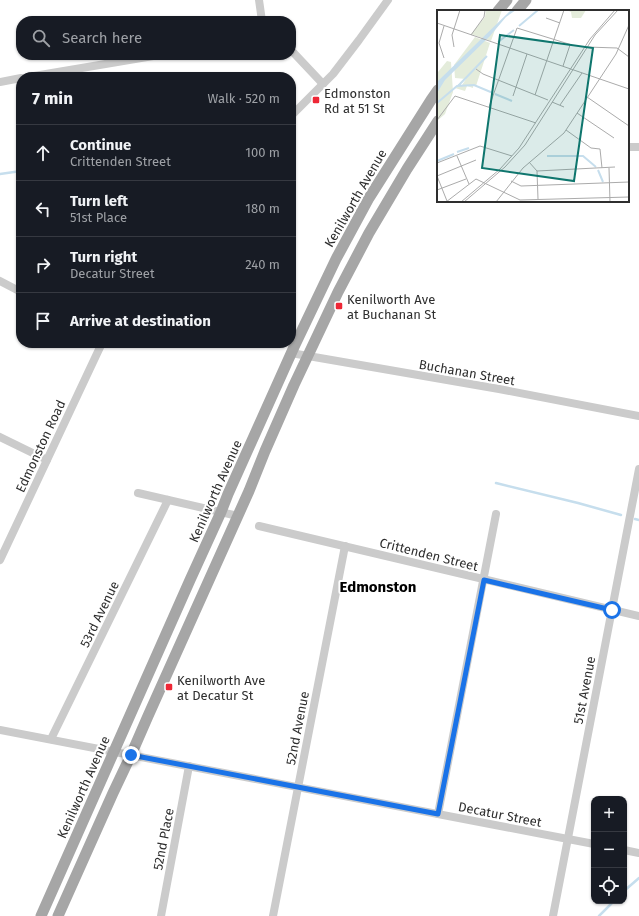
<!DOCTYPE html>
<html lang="en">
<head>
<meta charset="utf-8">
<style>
	body { margin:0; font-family:"Fira Sans",sans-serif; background:#20242c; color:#f1f3f6 }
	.controls { position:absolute; right:12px; bottom:12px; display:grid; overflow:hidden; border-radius:8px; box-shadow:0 1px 3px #0004 }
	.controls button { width:36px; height:36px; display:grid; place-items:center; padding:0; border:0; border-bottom:1px solid #363941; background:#171b24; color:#f1f3f6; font:20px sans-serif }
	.stop { position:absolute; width:12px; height:12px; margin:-9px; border:3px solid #1a73e8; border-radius:50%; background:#fff }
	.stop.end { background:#1a73e8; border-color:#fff; box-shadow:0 1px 4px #0008 }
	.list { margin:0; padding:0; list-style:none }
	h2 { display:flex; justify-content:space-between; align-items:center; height:52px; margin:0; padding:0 16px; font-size:17px }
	h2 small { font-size:13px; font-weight:400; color:#9ea1a6 }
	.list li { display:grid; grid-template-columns:26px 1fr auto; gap:12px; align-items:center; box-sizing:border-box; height:56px; padding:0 16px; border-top:1px solid #363941 }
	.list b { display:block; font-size:15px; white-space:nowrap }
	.list p { margin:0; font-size:13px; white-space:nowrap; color:#9ea1a6 }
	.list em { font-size:13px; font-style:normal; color:#9ea1a6 }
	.icon { flex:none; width:22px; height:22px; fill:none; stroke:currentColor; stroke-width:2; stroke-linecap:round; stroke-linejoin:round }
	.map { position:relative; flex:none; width:639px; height:916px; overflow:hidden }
	.search { position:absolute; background:#171b24; box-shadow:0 1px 3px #0004; left:16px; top:16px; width:280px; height:44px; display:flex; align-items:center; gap:10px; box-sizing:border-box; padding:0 14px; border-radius:16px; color:#9ea1a6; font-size:15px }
	.panel { position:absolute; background:#171b24; box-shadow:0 1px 3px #0004; left:16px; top:72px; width:280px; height:276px; border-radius:16px }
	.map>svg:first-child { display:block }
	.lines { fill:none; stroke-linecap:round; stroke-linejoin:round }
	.stream { stroke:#c6deed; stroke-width:2.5 }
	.minor { stroke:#cbcbcb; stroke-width:8 }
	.major { stroke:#a6a6a6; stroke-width:11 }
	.route { stroke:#1a73e8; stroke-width:5 }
	.poi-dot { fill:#ee2736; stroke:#fff; stroke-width:1.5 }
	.labels { text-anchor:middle; stroke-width:4; stroke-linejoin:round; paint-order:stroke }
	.poi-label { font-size:13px; fill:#2e2e2e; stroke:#fff; text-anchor:start }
	.street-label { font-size:13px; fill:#2e2e2e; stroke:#fff }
	.quarter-label { font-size:15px; font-weight:bold; fill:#000; stroke:#fff }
	.inset-river { fill:none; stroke:#c6deed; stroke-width:2 }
	.inset-road { fill:none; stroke:#ababab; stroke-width:1 }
	.view { fill:#0f766e; fill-opacity:0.15; stroke:#0f766e; stroke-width:2 }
	.inset-edge { fill:none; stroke:#2e2e2e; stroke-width:2 }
</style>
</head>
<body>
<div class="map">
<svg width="639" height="916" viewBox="0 0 639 916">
	<rect width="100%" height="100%" fill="#fff"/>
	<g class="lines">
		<!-- stream -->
		<g class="stream">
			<polyline points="0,174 21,171"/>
			<polyline points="496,483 578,503 621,515"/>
			<polyline points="635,519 639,520"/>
			<polyline points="624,891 639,878"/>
			<polyline points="599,916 614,901"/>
		</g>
		<!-- minor -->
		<g class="minor">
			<polyline points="259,0 262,21"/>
			<polyline points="291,50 323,84"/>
			<polyline points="28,77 159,55"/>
			<polyline points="0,82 21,78"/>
			<polyline points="291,116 333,74 359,40 388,0"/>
			<polyline points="628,147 639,147"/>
			<polyline points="0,281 21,292"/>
			<polyline points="291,353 499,389 639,416"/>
			<polyline points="0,437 47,460"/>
			<polyline points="138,493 238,516"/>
			<polyline points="259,526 639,616"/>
			<polyline points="0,560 94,360 102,343"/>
			<polyline points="0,730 594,844"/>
			<polyline points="51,739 168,500"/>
			<polyline points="438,814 496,514"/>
			<polyline points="624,850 639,853"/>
			<polyline points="161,916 189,766"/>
			<polyline points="273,916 345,546"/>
			<polyline points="553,916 639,469"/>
		</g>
		<!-- major -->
		<g class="major">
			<polyline points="498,11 507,0"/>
			<polyline points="517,11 526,0"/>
			<polyline points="41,916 190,580 221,512 228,494 294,347 336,259 369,198 431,100 438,90"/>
			<polyline points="58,916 113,793 131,755 148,716 249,491 265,451 294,385 338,292 369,233 407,169 438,121"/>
		</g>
	</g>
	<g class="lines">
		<!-- route -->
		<polyline class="route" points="131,755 438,814 484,580 612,610"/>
	</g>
	<!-- markers -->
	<g class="poi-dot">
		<rect x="312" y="96" width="8" height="8" rx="2"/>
		<rect x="335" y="302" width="8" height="8" rx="2"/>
		<rect x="165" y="683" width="8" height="8" rx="2"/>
	</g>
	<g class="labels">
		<!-- poi labels -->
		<g class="poi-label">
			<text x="324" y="98">Edmonston<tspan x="324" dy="15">Rd at 51 St</tspan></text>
			<text x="347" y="304">Kenilworth Ave<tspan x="347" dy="15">at Buchanan St</tspan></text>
			<text x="177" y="685">Kenilworth Ave<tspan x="177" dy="15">at Decatur St</tspan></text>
		</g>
		<!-- street labels -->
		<g class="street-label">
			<text transform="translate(355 198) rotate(-60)" y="5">Kenilworth Avenue</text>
			<text transform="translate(467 372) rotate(10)" y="5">Buchanan Street</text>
			<text transform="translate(40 446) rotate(-65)" y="5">Edmonston Road</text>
			<text transform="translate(215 491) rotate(-66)" y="5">Kenilworth Avenue</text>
			<text transform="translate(429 554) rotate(14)" y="5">Crittenden Street</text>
			<text transform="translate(99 614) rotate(-64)" y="5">53rd Avenue</text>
			<text transform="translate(584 690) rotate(-79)" y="5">51st Avenue</text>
			<text transform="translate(297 728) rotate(-79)" y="5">52nd Avenue</text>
			<text transform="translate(83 787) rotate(-66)" y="5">Kenilworth Avenue</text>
			<text transform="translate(500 814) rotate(11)" y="5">Decatur Street</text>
			<text transform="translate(163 839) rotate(-79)" y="5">52nd Place</text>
		</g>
		<!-- quarter labels -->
		<g class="quarter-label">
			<text x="378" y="592">Edmonston</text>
		</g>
	</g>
	<!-- overview -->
	<g transform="translate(437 10)">
		<rect width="192" height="192" fill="#fff"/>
		<path d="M 49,0 L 65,0 L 54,31 L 34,24 L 48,7 ZM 130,0 L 149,0 L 144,8 L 135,8 L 134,2 ZM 38,27 L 53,33 L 39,76 L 36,75 L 36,78 L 30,76 L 28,81 L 18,78 L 25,75 L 29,69 L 18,68 L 17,55 ZM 10,51 L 14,52 L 16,82 L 8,104 L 0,111 L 1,62 Z" fill="#e4ecdb"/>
		<path d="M 74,0 L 79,0 L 69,7 L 53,26 L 8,70 L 0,83 L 0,72 Z" fill="#c6deed"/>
		<path class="inset-river" d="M 82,16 L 101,0M 61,32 L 77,20M 21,76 L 50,46M 58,84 L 75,91M 0,93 L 20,76 L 37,75 L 56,83M 20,142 L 32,138M 110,146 L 146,146 L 159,157M 0,151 L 17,144M 161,160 L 166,172"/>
		<path class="inset-road" d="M 109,8 L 123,13M 0,13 L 192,79M 34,25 L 47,7 L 48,0M 17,37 L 15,25 L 23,0M 150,37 L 180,38 L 192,47M 7,48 L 2,33 L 7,16M 126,56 L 133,35M 39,59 L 46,64 L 111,90M 98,85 L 127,0M 76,86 L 90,44M 150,87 L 192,116M 115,92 L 127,97M 123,95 L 145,63M 52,97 L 80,18 L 135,35M 140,103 L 177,128M 0,110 L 18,86 L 99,113M 129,120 L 154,138 L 163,139 L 165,158M 20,146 L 32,174M 92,152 L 100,161 L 101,189M 0,153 L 43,136 L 75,146M 172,158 L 173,192M 100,161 L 178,157M 0,166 L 39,150M 0,166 L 10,191M 74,171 L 84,176 L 192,172M 0,180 L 29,169M 9,192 L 39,169 L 83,190 L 192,187M 24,192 L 63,159 L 82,138 L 153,29 L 178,0M 27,192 L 68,157 L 88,135 L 158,25 L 181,0M 59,192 L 86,158 L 127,123 L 179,44 L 192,15"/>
		<path class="view" d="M 63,25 L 156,38 L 137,171 L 45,158 Z"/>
		<rect width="192" height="192" class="inset-edge"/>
	</g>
</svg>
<div class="controls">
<button>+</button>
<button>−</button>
<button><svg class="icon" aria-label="locate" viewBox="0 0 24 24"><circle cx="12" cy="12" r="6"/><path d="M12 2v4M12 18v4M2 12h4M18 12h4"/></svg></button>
</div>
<div class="stop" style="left:612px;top:610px"></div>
<div class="stop end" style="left:131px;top:755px"></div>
<div class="search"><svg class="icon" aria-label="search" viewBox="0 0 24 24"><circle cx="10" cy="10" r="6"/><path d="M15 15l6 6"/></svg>Search here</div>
<section class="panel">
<h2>7 min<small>Walk · 520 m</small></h2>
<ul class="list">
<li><svg class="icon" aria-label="ahead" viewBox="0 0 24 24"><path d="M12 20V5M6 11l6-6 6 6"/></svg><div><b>Continue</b><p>Crittenden Street</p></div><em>100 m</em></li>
<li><svg class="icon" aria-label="left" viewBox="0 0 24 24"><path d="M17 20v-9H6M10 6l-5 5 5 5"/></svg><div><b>Turn left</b><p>51st Place</p></div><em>180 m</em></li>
<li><svg class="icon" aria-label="right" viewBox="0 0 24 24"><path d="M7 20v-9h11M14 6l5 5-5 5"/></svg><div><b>Turn right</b><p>Decatur Street</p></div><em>240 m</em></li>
<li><svg class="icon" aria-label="arrive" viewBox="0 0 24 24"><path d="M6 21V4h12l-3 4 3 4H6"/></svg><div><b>Arrive at destination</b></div></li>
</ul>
</section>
</div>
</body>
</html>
